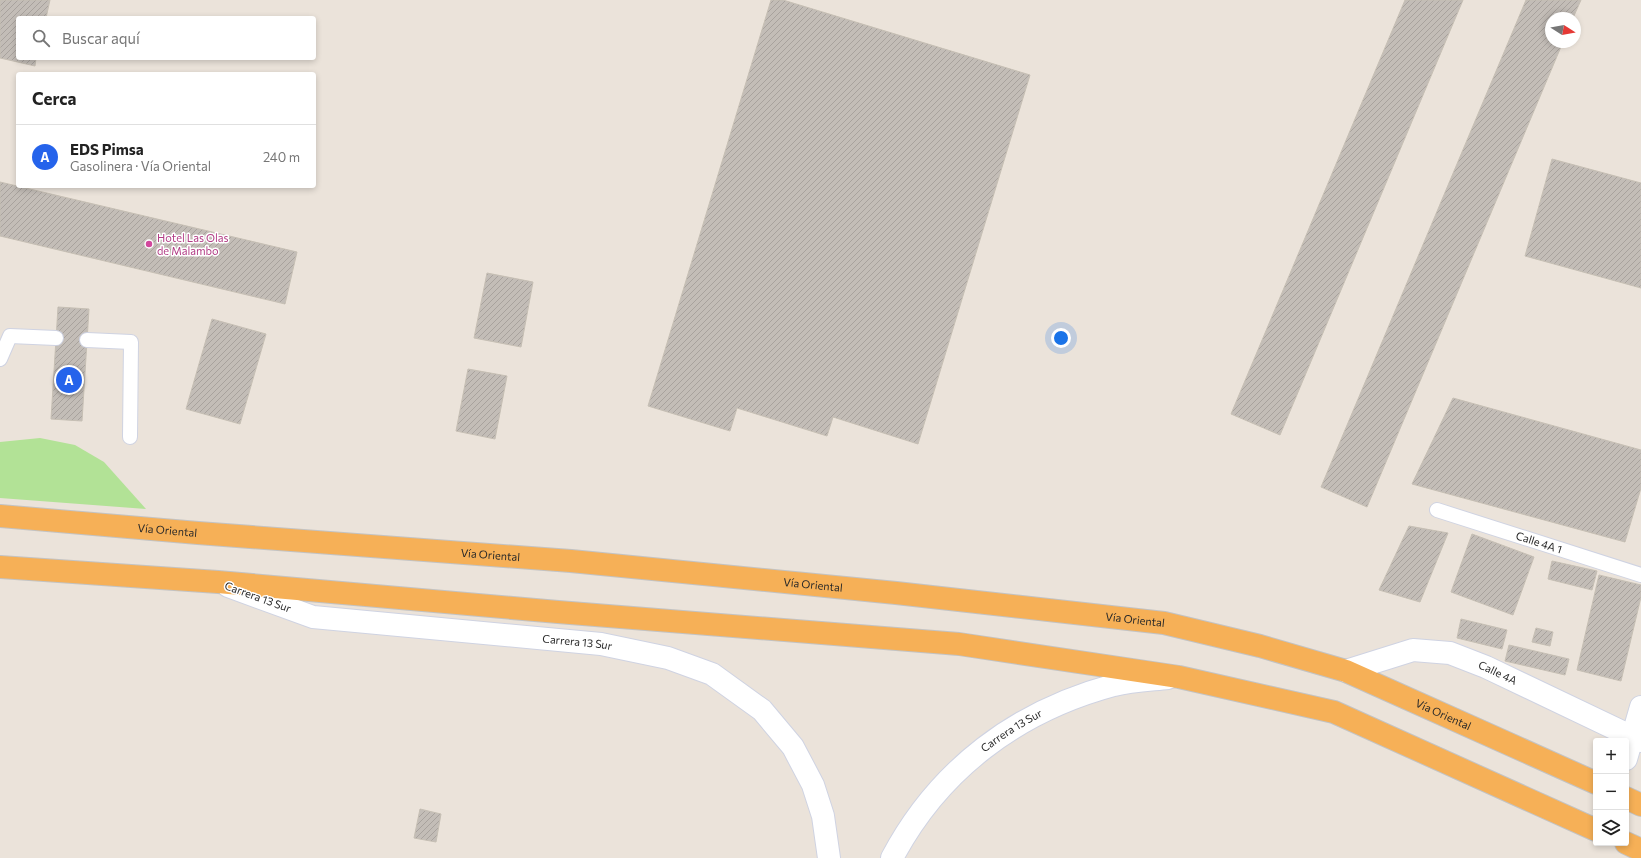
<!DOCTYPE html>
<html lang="es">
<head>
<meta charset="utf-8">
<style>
	body { margin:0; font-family:Commissioner,sans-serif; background:#f2f2f2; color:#222 }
	.controls { position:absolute; right:12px; bottom:12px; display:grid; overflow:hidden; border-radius:4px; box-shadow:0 2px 6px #0003 }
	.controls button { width:36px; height:36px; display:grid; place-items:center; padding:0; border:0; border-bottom:1px solid #e0e0e0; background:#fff; color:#222; font:20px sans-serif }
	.compass { position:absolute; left:1545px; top:12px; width:36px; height:36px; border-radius:50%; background:#fff; box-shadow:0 2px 6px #0003; rotate:101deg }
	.you { position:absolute; left:1061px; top:338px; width:14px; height:14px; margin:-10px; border:3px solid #fff; border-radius:50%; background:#1a73e8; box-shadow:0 0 0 6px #1a73e833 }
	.badge { display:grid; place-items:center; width:26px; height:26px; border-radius:50%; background:#2563eb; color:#fff; font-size:13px; font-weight:700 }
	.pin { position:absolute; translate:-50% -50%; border:2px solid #fff; box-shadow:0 1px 4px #0006 }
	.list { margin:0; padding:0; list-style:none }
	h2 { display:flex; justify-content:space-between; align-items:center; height:52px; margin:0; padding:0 16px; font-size:17px }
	h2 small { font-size:13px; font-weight:400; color:#767676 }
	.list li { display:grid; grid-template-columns:26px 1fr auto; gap:12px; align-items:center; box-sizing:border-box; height:64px; padding:0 16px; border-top:1px solid #e0e0e0 }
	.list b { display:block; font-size:15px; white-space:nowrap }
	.list p { margin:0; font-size:13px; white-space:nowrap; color:#767676 }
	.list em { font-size:13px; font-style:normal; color:#767676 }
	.icon { flex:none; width:22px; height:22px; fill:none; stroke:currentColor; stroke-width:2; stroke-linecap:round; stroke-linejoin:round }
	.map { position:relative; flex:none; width:1641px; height:858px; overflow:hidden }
	.search { position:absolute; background:#fff; box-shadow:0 2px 6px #0003; left:16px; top:16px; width:300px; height:44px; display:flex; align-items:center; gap:10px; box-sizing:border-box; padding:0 14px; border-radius:4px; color:#767676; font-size:15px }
	.panel { position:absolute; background:#fff; box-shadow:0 2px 6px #0003; left:16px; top:72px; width:300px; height:116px; border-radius:4px }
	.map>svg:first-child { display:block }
	.grass { fill:#b2e296 }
	.building { fill:url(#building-hatch); stroke:#c6bfb4 }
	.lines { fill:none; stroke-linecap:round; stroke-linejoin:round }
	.service-casing { stroke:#cfd3e2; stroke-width:16 }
	.minor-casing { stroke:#cfd3e2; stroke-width:24 }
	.trunk-casing { stroke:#c3c3c3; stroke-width:24 }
	.service { stroke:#fff; stroke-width:14 }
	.minor { stroke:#fff; stroke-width:22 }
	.trunk { stroke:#f6b057; stroke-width:22 }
	.hotel-dot { fill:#d1479c; stroke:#fff; stroke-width:1.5 }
	.labels { text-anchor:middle; stroke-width:3; stroke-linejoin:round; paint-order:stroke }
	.hotel-label { font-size:11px; fill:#b23c85; stroke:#fff; text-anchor:start }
	.street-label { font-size:11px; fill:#292929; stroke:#fff }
</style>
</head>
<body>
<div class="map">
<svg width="1641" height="858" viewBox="0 0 1641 858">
	<defs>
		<pattern id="building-hatch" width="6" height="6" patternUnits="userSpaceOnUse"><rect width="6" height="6" fill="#c3bdb7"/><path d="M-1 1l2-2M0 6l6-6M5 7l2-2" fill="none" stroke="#a8a29d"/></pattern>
	</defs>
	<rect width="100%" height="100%" fill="#ebe3da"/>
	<!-- grass -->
	<polygon class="grass" points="40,438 75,445 104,462 146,509 0,498 0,442"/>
	<!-- building -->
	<g class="building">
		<polygon points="0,0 50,0 46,18 18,18 18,58 36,58 35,66 0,58"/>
		<polygon points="771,0 783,0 1030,75 918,444 833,417 827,436 737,408 730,431 648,406"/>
		<polygon points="1405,0 1463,0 1280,435 1231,414"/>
		<polygon points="1526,0 1581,0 1573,18 1551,18 1551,42 1563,42 1367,507 1321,487"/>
		<polygon points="1552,159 1641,183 1641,288 1525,256"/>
		<polygon points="0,182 297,252 285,304 0,236"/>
		<polygon points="487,273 533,282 521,347 474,338"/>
		<polygon points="58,307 89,309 82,421 51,419"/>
		<polygon points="212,319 266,334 240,424 186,409"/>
		<polygon points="468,369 507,376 495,439 456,431"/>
		<polygon points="1453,398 1641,450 1641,488 1625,542 1412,484"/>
		<polygon points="1409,526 1448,533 1420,602 1379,590"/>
		<polygon points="1472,534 1534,557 1513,615 1451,592"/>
		<polygon points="1552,561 1597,571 1592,590 1548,579"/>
		<polygon points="1599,575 1641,585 1641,597 1621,681 1577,670"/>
		<polygon points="1461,619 1507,630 1502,649 1457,638"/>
		<polygon points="1536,628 1553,632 1550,646 1532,642"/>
		<polygon points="1509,645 1569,659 1565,675 1505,661"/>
		<polygon points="420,809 441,814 436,842 414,838"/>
	</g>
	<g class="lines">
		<!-- service casing -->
		<g class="service-casing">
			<g id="service">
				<polyline points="87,340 131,342 130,437"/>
				<polyline points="0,359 10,336 56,338"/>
				<path id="s1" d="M 1437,510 L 1641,575"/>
			</g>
		</g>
		<!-- minor casing -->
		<g class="minor-casing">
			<g id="minor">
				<path id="s2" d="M 228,586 L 313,617 L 601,644 L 668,658 L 712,674 L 762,710 L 793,747 L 813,785 L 823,816 L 829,858"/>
				<path id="s3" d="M 1346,671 L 1413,650 L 1450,653 L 1486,667 L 1641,741"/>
				<polyline points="1626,759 1641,707"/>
				<path id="s4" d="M 892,858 C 939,769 1017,711 1114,685 C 1131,681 1150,680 1168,678"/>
			</g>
		</g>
		<!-- trunk casing -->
		<g class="trunk-casing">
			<g id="trunk">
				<path id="s5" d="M 0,516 L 198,533 L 571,561 L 896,593 L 1164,623 L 1260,646 L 1346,671 L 1596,783"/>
				<polyline points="0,567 218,582 558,612 959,644 1179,677 1334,712 1596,830"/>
				<polyline points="1626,798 1641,805"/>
				<polyline points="1626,843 1641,850"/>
			</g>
		</g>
		<!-- service -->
		<use href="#service" class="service"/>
		<!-- minor -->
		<use href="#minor" class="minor"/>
		<!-- trunk -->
		<use href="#trunk" class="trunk"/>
	</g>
	<!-- markers -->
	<circle class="hotel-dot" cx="149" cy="244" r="4"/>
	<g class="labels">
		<!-- hotel labels -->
		<g class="hotel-label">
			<text x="157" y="242">Hotel Las Olas<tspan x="157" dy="13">de Malambo</tspan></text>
		</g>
		<!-- street labels -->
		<g class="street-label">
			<text dy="4" stroke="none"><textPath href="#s5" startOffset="168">Vía Oriental</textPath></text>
			<text dy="4" stroke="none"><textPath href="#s1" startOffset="107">Calle 4A 1</textPath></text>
			<text dy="4" stroke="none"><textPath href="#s5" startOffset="492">Vía Oriental</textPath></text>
			<text dy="4" stroke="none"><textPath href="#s5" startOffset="816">Vía Oriental</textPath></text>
			<text transform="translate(258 597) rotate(20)" y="4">Carrera 13 Sur</text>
			<text dy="4" stroke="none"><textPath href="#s5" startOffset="1140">Vía Oriental</textPath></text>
			<text dy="4" stroke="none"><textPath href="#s2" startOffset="356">Carrera 13 Sur</textPath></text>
			<text dy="4" stroke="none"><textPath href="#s3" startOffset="159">Calle 4A</textPath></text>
			<text dy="4" stroke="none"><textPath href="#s5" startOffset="1464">Vía Oriental</textPath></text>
			<text dy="4" stroke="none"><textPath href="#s4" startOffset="177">Carrera 13 Sur</textPath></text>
		</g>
	</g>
</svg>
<div class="controls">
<button>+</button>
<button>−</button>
<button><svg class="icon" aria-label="layers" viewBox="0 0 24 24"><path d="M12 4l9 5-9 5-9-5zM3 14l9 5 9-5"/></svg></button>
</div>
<svg class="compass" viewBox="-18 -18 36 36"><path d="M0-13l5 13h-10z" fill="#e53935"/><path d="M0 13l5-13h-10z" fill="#767676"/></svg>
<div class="you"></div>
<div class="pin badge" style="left:69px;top:380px">A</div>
<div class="search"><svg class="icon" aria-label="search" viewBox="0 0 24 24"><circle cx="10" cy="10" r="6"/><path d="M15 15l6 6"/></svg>Buscar aquí</div>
<section class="panel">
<h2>Cerca<small></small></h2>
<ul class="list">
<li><span class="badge">A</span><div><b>EDS Pimsa</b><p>Gasolinera · Vía Oriental</p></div><em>240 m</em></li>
</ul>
</section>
</div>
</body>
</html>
